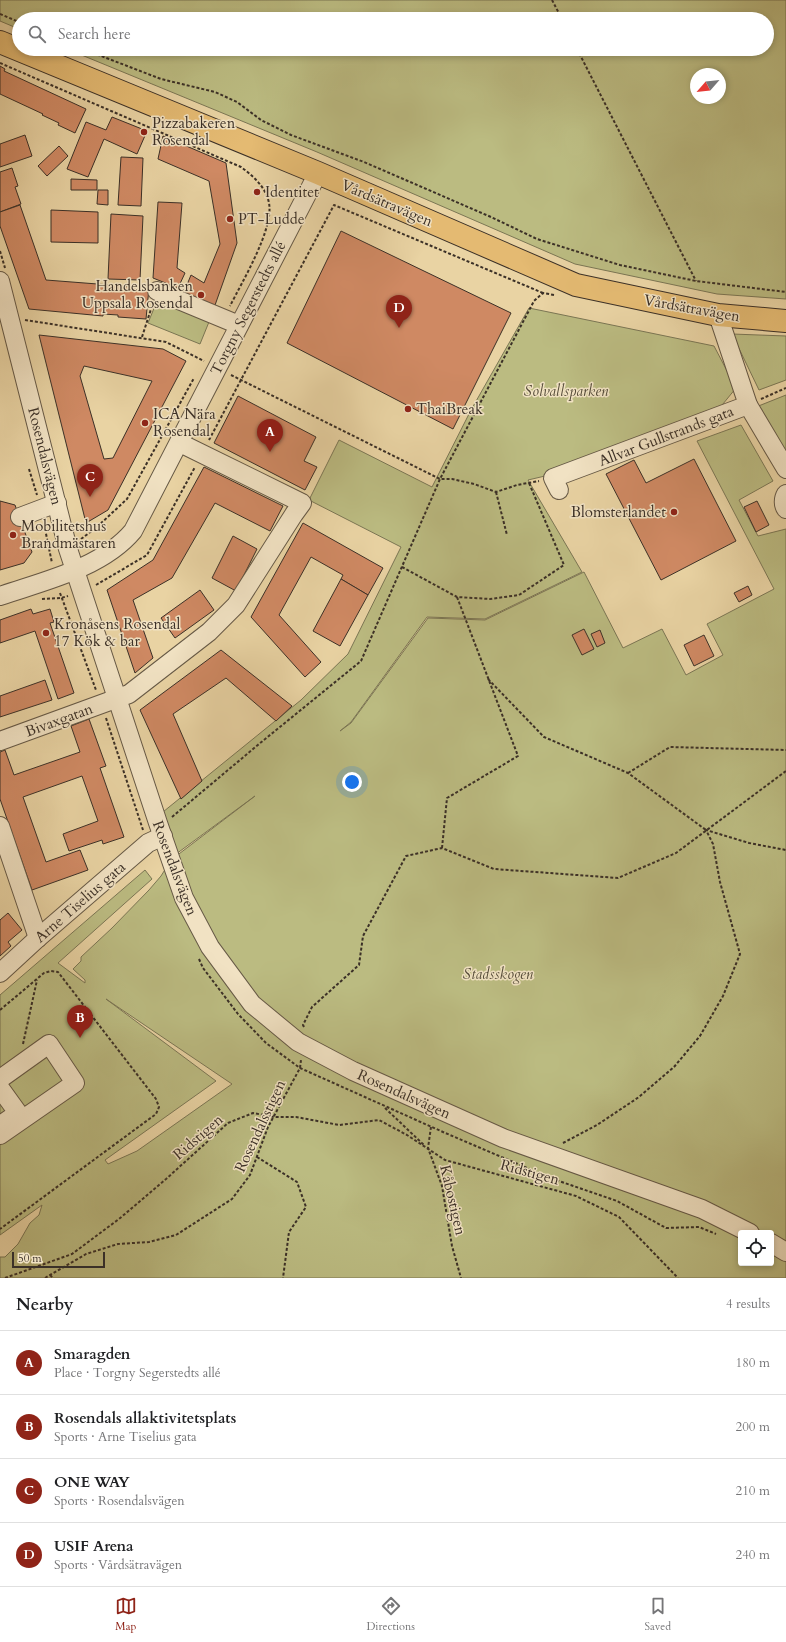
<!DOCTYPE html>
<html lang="en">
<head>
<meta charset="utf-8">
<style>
	body { margin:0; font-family:Cardo,serif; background:#f2f2f2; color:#202124 }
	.controls { position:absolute; right:12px; bottom:12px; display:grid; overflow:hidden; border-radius:4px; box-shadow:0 2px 6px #0003 }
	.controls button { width:36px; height:36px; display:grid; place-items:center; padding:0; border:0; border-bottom:1px solid #e0e0e0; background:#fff; color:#202124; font:20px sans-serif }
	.compass { position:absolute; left:690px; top:68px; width:36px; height:36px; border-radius:50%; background:#fff; box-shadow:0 2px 6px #0003; rotate:242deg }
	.scale { position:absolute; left:12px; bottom:10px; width:93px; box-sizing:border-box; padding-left:4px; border:2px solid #3b3027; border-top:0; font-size:11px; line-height:14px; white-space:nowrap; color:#3b3027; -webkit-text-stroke:3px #f1e2c3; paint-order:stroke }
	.you { position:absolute; left:352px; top:782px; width:14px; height:14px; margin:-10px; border:3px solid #fff; border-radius:50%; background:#1a73e8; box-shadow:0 0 0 6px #1a73e833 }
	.badge { display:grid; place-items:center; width:26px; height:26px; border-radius:50%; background:#8f2418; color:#fff; font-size:13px; font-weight:700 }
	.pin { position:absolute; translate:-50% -33px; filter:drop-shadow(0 1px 2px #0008) }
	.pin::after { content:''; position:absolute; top:21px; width:14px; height:12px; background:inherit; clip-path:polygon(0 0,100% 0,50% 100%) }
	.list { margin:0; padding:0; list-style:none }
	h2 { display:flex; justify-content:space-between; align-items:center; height:52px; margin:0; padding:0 16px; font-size:17px }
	h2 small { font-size:13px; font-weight:400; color:#757577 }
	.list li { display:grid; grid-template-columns:26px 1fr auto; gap:12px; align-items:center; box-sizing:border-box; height:64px; padding:0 16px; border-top:1px solid #e0e0e0 }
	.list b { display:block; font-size:15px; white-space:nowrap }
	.list p { margin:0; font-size:13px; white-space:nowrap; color:#757577 }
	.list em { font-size:13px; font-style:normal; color:#757577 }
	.icon { flex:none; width:22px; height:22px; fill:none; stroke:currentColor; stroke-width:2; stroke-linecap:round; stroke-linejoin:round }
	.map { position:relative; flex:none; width:786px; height:1278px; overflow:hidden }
	.search { position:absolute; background:#fff; box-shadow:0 2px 6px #0003; left:12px; right:12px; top:12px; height:44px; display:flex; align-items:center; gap:10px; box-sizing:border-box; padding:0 14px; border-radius:22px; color:#757577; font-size:15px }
	.sheet { height:308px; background:#fff }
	nav { display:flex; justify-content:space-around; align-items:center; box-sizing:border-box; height:56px; border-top:1px solid #e0e0e0; background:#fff; font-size:11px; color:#757577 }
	nav a { display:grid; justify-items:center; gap:2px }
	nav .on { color:#8f2418 }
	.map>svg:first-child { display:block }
	.green { fill:#bbbb81; stroke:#7b7654; fill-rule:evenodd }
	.building { fill:#cf8963; stroke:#3b3027; fill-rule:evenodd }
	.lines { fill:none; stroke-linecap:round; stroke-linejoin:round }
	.minor-casing { stroke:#665946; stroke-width:20 }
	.major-casing { stroke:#3b3027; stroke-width:24 }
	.path { stroke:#3b3027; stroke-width:2; stroke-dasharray:3 2; stroke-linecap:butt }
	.minor { stroke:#f1e2c3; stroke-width:18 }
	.major { stroke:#e4ba72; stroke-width:22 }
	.poi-dot { fill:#8f2418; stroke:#f1e2c3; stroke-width:1.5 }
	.labels { text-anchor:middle; stroke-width:3; stroke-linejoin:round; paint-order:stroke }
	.poi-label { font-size:15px; fill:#3b3027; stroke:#f1e2c3; text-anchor:start }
	.street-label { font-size:15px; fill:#3b3027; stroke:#f1e2c3 }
	.park-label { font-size:15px; font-style:italic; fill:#554c39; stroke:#f1e2c3 }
</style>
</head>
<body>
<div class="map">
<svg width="786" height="1278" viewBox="0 0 786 1278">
	<rect width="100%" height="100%" fill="#e9d3a3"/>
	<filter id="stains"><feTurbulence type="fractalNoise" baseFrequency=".005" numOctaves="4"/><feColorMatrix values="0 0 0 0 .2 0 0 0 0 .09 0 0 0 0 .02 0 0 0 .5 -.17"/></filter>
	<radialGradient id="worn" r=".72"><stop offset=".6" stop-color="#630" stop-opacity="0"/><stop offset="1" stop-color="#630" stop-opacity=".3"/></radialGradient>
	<!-- green -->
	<g class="green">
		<path d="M 0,0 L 786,0 L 786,299 L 717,294 L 575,264 L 317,152 L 67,49 L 767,49 L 767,19 L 19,19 L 19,29 L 0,21 ZM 696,74 L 720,74 L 720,98 L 696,98 Z"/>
		<polygon points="159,296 211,317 200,344 148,323"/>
		<path d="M 529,308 L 714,346 L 736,388 L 718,410 L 562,472 L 528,480 L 582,572 L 485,619 L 427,617 L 351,722 L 340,731 L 351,723 L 428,618 L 485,620 L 584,572 L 623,648 L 662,629 L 686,675 L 723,655 L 707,624 L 774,589 L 697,441 L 741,425 L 773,481 L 739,500 L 758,536 L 786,529 L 786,1278 L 0,1278 L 0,1257 L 5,1257 L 18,1244 L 30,1223 L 39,1215 L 42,1205 L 0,1235 L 0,995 L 145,870 L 152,879 L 58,963 L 85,983 L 85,980 L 73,969 L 81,961 L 81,957 L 112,928 L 149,890 L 161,876 L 171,860 L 255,796 L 172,857 L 158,816 L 301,700 L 348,654 L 401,547 L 309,500 L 339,440 L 432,487 L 471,410 ZM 106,999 L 232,1084 L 137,1151 L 108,1164 L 105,1160 L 216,1081 ZM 741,1233 L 771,1233 L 771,1263 L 741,1263 Z"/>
		<polygon points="732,334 786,336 786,380 759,390"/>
		<polygon points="786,395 786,459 756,407"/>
	</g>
	<!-- building -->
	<g class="building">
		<polygon points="0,66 5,69 4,71 86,109 75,133 58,125 59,123 42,115 43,114 0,94"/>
		<polygon points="112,117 147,131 137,154 104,139 88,177 67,169 86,122 106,130"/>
		<polygon points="25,135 32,156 0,167 0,144"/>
		<polygon points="163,136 226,163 237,243 214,308 184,292 191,275 204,283 220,244 209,181 158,159"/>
		<polygon points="59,146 68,156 47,176 38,166"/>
		<polygon points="121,157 143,158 141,206 118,205"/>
		<polygon points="12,168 18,186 15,187 21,204 0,212 0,172"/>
		<polygon points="71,179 97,180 97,190 71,190"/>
		<polygon points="98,190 108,190 108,205 97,204"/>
		<polygon points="158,202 182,203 177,268 185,273 178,288 153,278"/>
		<polygon points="20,205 46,280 149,288 146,319 118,317 118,315 103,314 103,316 29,309 0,226 0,212"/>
		<polygon points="51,210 98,212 98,243 51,242"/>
		<polygon points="111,214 143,216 140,280 108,279"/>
		<polygon points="341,231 511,313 453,429 287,343"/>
		<path d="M 39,335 L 163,349 L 186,361 L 108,510 L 86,523 ZM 84,366 L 152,381 L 113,458 L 104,459 L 80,376 Z"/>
		<polygon points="238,396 316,437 304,461 317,467 305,490 214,443"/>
		<polygon points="694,459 736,541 661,580 606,474 634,460 646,483"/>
		<polygon points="204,467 283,506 270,531 215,503 172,578 133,600 153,658 135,673 107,590 153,560"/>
		<polygon points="0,501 15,505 32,552 24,563 0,570"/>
		<polygon points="757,501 769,525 756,532 744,507"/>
		<polygon points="303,523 383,568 368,595 341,579 343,575 311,557 279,615 321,662 305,677 251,617"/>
		<polygon points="233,536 257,549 236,591 212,578"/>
		<polygon points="341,579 368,595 340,646 313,631"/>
		<polygon points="748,586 752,595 739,602 734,593"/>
		<polygon points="200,590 214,610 175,638 161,618"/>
		<polygon points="31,609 33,614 50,609 54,622 50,623 74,693 58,699 35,631 0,643 0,620"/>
		<polygon points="584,629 594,649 582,655 572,635"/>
		<polygon points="600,630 605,643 597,647 591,634"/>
		<polygon points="704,635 714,656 694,666 684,645"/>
		<polygon points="221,650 292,706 276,721 226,678 173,714 202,781 181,799 140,710"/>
		<polygon points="45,680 52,700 0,717 0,696"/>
		<polygon points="89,719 106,766 100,768 124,837 103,844 102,840 69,851 63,834 98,821 82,776 23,797 46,862 80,850 88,870 32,890 0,799 0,752 5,750 14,775 80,752 71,726"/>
		<polygon points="8,913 22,930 8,942 11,946 0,956 0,920"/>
	</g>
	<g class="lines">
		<!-- minor casing -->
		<g class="minor-casing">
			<g id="minor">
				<polyline points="0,281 68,549 158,823 184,898 210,947 252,1004 298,1042 353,1071 503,1138 702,1209 750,1233"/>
				<polyline points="157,291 239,325"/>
				<polyline points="748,405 786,469"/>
				<polyline points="559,490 553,478 748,405 718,315"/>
				<path d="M 786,494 C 783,499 783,505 786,509"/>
				<polyline points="20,517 57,503"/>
				<path d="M 0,596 C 44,581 102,568 133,531 L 318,173"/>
				<polyline points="0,741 129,694 209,632 236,605 294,514 302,503 180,443"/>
				<polyline points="0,826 38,938"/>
				<polyline points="0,973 38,938 148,843 163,836"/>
				<polyline points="0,1079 49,1044 75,1083 0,1135"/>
				<polyline points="0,1088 18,1113 2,1124"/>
				<polyline points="771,1243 786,1252"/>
			</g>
		</g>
		<!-- major casing -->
		<g class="major-casing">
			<polyline id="major" points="0,42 318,173 576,285 718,315 786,321"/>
		</g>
		<!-- path -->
		<g class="path">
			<polyline points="552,0 562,19"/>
			<polyline points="0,14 19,22"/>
			<polyline points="83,49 161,79 215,92 237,102 261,120 291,135 364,162 491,217 537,239 620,265 696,281 786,292"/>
			<polyline points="577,49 696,281"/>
			<path d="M 0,63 L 241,167 C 253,176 266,187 269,203 C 274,229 242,282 230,306"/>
			<polyline points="0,251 5,268"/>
			<polyline points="25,320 166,342 204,361"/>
			<polyline points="142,337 152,306"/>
			<polyline points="231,375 440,479 452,479 474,484 496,492 517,485 539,481"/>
			<polyline points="761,399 786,388"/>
			<polyline points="209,440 334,205 543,293"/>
			<polyline points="29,469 37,495"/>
			<polyline points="496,492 507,535"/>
			<polyline points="44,524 52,563"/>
			<polyline points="81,539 97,527 127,499 194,378"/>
			<polyline points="402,567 457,597 490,599 519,595 564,565 529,483"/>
			<polyline points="96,585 147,555 195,467"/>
			<polyline points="60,593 96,690"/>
			<polyline points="42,599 61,598 68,596"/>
			<polyline points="488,679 544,737 628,773 706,830"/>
			<polyline points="106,718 143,830"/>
			<polyline points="628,773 670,747 786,750"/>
			<polyline points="172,817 259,744 361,661 440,479 534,301 543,293 554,295"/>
			<polyline points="442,848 447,798 518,756 457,597"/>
			<polyline points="199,959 203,968 238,1014 266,1043 300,1068 443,1132 553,1179 617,1201 666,1228 699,1227 716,1234"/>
			<polyline points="0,1010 44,973 51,971 58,972 156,1099 159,1107 156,1114 0,1229"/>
			<polyline points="304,1027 303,1025 312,1007 359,965 363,936 406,856 442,848 494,869 618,878 676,853 786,771"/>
			<polyline points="23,1044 37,980"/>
			<polyline points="385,1108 425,1146"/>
			<polyline points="431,1127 428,1148 442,1186 452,1246 461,1278"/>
			<polyline points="563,1143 597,1125 639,1097 674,1067 700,1036 723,996 740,954 720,882 713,844 706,830 749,843 786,850"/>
			<polyline points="257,1157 297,1182 306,1207 289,1232 283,1278"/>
			<polyline points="50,1275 53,1278"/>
			<polyline points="5,1278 72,1254 119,1219 166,1179 228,1123 253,1113 274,1117 296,1117 339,1125 379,1120 407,1135 445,1160 576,1196 619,1217 678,1278"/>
			<polyline points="45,1278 86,1254 118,1244 149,1242 176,1235 232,1199 250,1175 268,1127 300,1068 301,1060"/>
		</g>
		<!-- minor -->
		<use href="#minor" class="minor"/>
		<!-- major -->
		<use href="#major" class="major"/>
	</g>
	<!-- markers -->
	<g class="poi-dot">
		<circle cx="144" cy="132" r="4"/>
		<circle cx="257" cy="192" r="4"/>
		<circle cx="230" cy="219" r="4"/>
		<circle cx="201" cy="295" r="4"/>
		<circle cx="408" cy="409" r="4"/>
		<circle cx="145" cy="423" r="4"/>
		<circle cx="674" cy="512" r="4"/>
		<circle cx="13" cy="535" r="4"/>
		<circle cx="46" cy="633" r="4"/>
	</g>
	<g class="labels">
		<!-- poi labels -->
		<g class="poi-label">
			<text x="152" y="128">Pizzabakeren<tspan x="152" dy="17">Rosendal</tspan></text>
			<text x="265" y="197">Identitet</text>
			<text x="238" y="224">PT-Ludde</text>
			<text x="193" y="291" text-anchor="end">Handelsbanken<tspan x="193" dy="17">Uppsala Rosendal</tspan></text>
			<text x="416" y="414">ThaiBreak</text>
			<text x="153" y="419">ICA Nära<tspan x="153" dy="17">Rosendal</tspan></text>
			<text x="666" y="517" text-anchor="end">Blomsterlandet</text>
			<text x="21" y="531">Mobilitetshus<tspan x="21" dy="17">Brandmästaren</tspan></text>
			<text x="54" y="629">Kronåsens Rosendal<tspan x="54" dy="17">17 Kök &amp; bar</tspan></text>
		</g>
		<!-- street labels -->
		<g class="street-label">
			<text transform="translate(387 203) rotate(23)" y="5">Vårdsätravägen</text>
			<text transform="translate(248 308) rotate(-63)" y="5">Torgny Segerstedts allé</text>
			<text transform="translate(692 308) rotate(10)" y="5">Vårdsätravägen</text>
			<text transform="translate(666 436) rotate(-21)" y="5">Allvar Gullstrands gata</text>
			<text transform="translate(45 456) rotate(76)" y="5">Rosendalsvägen</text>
			<text transform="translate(59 720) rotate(-20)" y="5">Bivaxgatan</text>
			<text transform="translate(175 868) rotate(69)" y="5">Rosendalsvägen</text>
			<text transform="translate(80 902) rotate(-41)" y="5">Arne Tiselius gata</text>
			<text transform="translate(404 1094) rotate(24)" y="5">Rosendalsvägen</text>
			<text transform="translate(260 1126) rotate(-65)" y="5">Rosendalsstigen</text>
			<text transform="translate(198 1137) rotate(-41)" y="5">Ridstigen</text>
			<text transform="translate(530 1172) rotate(15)" y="5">Ridstigen</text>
			<text transform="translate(453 1200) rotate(77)" y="5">Kåbostigen</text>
		</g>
		<!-- park labels -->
		<g class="park-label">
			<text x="566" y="396">Solvallsparken</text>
			<text x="498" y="979">Stadsskogen</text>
		</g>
	</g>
	<rect width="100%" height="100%" filter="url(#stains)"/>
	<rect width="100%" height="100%" fill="url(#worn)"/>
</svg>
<div class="controls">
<button><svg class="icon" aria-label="locate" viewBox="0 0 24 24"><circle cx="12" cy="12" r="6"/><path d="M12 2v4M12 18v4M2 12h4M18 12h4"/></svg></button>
</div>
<svg class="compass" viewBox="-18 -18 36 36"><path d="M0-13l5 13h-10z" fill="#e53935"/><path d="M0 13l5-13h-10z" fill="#757577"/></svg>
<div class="scale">50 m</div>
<div class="you"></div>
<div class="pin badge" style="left:270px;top:452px">A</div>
<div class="pin badge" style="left:80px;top:1038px">B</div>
<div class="pin badge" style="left:90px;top:497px">C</div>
<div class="pin badge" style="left:399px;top:328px">D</div>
<div class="search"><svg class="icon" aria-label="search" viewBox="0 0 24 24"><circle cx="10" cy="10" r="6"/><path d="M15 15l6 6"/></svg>Search here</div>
</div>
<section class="sheet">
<h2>Nearby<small>4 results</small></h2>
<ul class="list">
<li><span class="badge">A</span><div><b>Smaragden</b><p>Place · Torgny Segerstedts allé</p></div><em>180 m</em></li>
<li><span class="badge">B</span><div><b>Rosendals allaktivitetsplats</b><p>Sports · Arne Tiselius gata</p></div><em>200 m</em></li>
<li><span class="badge">C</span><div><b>ONE WAY</b><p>Sports · Rosendalsvägen</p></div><em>210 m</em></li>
<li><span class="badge">D</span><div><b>USIF Arena</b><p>Sports · Vårdsätravägen</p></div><em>240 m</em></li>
</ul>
</section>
<nav>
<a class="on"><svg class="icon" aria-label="map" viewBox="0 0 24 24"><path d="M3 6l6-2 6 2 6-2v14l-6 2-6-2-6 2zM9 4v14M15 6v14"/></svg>Map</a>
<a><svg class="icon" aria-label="directions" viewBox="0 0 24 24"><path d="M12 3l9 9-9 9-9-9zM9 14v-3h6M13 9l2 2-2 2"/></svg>Directions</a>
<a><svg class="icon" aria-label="saved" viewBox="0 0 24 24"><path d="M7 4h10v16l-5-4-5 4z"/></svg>Saved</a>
</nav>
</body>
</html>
